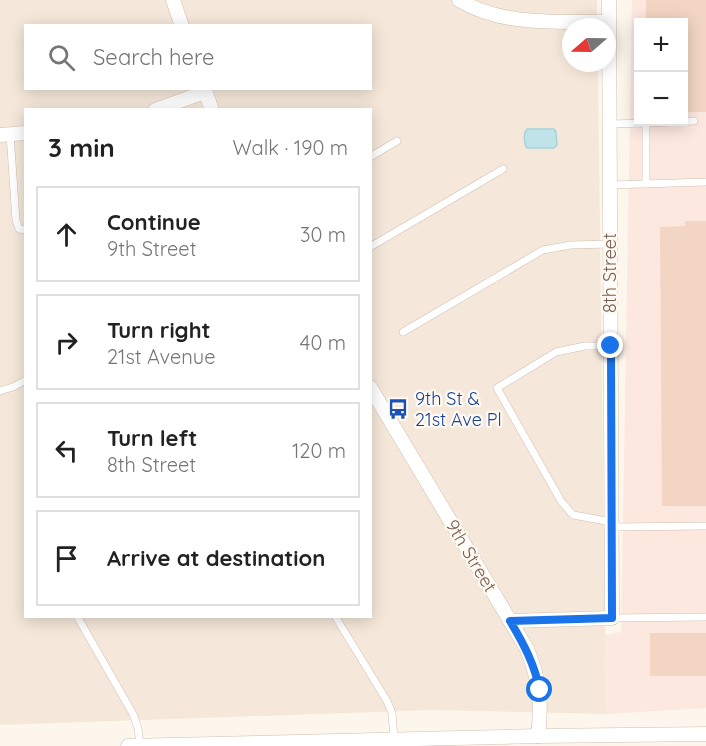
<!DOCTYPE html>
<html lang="en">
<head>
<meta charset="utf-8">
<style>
	body { margin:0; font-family:Quicksand,sans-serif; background:#f2f2f2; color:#222 }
	.controls { position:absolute; right:18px; top:18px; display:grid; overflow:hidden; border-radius:0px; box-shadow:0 3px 15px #0003 }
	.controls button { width:54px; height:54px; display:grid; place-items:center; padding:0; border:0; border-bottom:2px solid #e0e0e0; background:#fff; color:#222; font:30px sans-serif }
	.compass { position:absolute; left:562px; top:18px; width:54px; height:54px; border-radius:50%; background:#fff; box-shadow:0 3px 15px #0003; rotate:250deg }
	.stop { position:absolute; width:18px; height:18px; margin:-14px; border:4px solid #1a73e8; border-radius:50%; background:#fff }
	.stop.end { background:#1a73e8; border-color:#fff; box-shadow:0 2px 6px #0008 }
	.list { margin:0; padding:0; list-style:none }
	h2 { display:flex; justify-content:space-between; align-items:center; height:78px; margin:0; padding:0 24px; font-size:26px }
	h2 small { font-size:20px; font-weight:400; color:#767676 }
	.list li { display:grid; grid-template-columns:39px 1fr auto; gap:18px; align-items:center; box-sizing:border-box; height:96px; margin:0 12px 12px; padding:0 12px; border:2px solid #e0e0e0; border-radius:0px }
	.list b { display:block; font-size:22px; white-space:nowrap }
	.list p { margin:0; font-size:20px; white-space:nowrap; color:#767676 }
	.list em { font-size:20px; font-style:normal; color:#767676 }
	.icon { flex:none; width:33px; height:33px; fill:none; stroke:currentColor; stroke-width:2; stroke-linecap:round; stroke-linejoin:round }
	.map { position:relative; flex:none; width:706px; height:746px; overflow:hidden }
	.search { position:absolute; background:#fff; box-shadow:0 3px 15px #0003; left:24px; top:24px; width:348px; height:66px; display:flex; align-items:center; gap:15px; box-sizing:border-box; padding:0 21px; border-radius:0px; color:#767676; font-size:22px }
	.panel { position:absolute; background:#fff; box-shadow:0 3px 15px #0003; left:24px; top:108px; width:348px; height:510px; border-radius:0px }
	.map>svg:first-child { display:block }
	.residential { fill:#f5e8da; fill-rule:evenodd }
	.commercial { fill:#fde8e0; fill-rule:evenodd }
	.water { fill:#bfe3e8; stroke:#a5d3da; stroke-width:1.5 }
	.building { fill:#f3d5c3 }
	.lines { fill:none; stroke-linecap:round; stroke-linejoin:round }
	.service-casing { stroke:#d1beb0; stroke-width:8 }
	.minor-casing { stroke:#d1beb0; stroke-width:15 }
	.service { stroke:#fff; stroke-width:7 }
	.minor { stroke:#fff; stroke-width:14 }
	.route { stroke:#1a73e8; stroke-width:8 }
	.labels { text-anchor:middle; stroke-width:4.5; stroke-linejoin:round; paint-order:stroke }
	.street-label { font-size:18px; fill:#7a5c4d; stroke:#fffaf3 }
	.transit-label { font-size:18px; fill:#164399; stroke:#fffaf3; text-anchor:start }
</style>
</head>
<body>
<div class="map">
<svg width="706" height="746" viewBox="0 0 706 746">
	<rect width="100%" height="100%" fill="#fdf6ec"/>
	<!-- residential -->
	<path class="residential" d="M 0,0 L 597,0 L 597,27 L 571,27 L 571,63 L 598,63 L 606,714 L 431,710 L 0,725 ZM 26,26 L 370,26 L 370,88 L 26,88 ZM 26,110 L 370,110 L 370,616 L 26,616 Z"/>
	<!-- commercial -->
	<path class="commercial" d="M 632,0 L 706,0 L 706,708 L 606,714 L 605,635 L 621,632 ZM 638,22 L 684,22 L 684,122 L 638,122 Z"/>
	<!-- water -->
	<path class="water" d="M 527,129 L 554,129 L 556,132 L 557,145 L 554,148 L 527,148 C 524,144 523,133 527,129 Z"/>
	<!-- building -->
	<g class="building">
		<polygon points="646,0 706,0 706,112 684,112 684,22 646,22"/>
		<polygon points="685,221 706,221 706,506 662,506 660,227 685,226"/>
		<rect x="650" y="633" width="56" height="43"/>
	</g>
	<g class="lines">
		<!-- service casing -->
		<g class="service-casing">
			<g id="service">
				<polyline points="646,123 694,121"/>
				<polyline points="610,124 646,123 646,184"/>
				<polyline points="10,134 16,220 19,229 26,230"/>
				<polyline points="370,157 397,141"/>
				<polyline points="610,185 706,182"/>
				<polyline points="370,247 503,169"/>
				<polyline points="403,332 543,250 571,245 610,244"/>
				<polyline points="611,346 585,346 556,352 497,388 561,501 573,515 612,522"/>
				<polyline points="0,391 13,387 26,380"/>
				<polyline points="612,527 706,526"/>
				<polyline points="77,616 133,714 138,728 140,746"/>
				<polyline points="335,616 387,701 392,713 394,739"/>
				<polyline points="612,618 706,617"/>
			</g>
		</g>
		<!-- minor casing -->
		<g class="minor-casing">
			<g id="minor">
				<polyline points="173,0 182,26"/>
				<path d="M 459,0 C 504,27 559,21 609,22"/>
				<polyline points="204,88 212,110"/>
				<polyline points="155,110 205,92"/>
				<polyline points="0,135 26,133"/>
				<path d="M 370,387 L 527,649 C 540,681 542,702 538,736"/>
				<polyline points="510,621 612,618 609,0"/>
				<polyline points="128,746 538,736 706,734"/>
			</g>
		</g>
		<!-- service -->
		<use href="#service" class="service"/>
		<!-- minor -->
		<use href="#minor" class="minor"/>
	</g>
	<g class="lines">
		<!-- route -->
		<path class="route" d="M 540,690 C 534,664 524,644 510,621 L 612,618 L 611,346"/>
	</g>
	<!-- icons -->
	<defs>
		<g id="bus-bare" transform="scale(1.62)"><path d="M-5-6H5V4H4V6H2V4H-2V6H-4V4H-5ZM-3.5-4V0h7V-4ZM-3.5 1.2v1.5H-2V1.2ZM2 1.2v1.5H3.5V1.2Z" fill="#1a4fb4" stroke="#fffaf3" stroke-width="2.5" paint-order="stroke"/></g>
	</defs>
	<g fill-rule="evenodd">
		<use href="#bus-bare" x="398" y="409"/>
	</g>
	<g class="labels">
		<!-- street labels -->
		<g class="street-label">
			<text transform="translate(610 273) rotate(-90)" y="6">8th Street</text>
			<text transform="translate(471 556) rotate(59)" y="6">9th Street</text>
		</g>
		<!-- transit labels -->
		<g class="transit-label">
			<text x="415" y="405">9th St &amp;<tspan x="415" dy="21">21st Ave Pl</tspan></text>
		</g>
	</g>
</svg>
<div class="controls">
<button>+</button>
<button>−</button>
</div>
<svg class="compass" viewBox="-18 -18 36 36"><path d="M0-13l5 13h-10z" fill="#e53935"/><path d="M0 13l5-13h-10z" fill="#767676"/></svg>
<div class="stop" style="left:540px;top:690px"></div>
<div class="stop end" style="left:611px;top:346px"></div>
<div class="search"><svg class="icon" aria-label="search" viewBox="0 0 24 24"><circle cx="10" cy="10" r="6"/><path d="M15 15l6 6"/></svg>Search here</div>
<section class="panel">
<h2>3 min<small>Walk · 190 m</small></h2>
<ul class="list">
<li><svg class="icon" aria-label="ahead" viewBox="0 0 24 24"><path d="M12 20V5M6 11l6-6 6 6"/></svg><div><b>Continue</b><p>9th Street</p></div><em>30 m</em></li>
<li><svg class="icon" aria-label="right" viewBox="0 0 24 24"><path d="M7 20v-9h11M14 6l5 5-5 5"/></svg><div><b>Turn right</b><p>21st Avenue</p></div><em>40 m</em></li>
<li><svg class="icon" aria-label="left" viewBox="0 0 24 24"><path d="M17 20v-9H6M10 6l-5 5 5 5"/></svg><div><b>Turn left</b><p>8th Street</p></div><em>120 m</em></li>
<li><svg class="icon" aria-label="arrive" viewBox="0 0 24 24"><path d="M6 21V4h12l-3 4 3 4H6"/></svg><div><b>Arrive at destination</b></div></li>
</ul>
</section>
</div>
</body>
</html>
